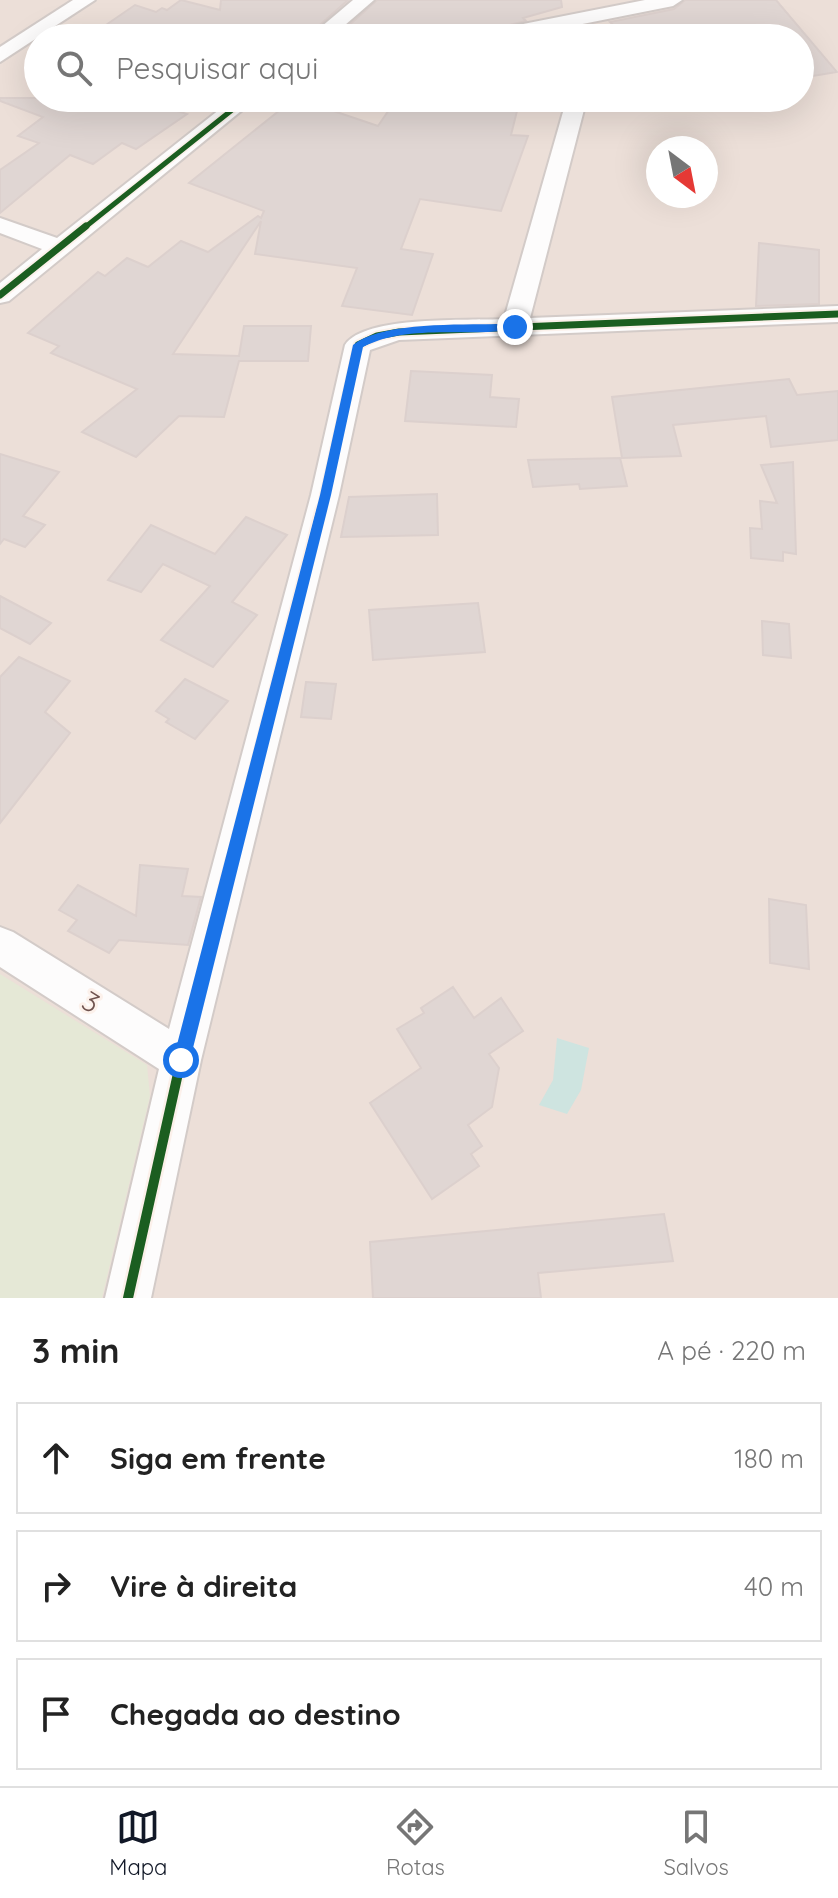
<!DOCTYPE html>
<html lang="pt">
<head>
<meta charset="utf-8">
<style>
	body { margin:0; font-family:Quicksand,sans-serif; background:#f6f6f6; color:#222 }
	.compass { position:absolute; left:646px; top:136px; width:72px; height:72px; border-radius:50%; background:#fff; box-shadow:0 8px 32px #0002; rotate:148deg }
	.stop { position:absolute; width:24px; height:24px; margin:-18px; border:6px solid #1a73e8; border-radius:50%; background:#fff }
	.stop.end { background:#1a73e8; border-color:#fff; box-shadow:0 2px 8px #0008 }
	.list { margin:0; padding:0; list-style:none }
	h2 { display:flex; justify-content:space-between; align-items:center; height:104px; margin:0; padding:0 32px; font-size:34px }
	h2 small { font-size:26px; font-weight:400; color:#767676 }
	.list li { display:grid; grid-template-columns:52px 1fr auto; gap:24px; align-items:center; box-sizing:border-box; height:112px; margin:0 16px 16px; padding:0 16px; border:2px solid #e0e0e0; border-radius:0px }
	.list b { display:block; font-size:30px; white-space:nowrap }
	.list em { font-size:26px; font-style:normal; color:#767676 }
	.icon { flex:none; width:44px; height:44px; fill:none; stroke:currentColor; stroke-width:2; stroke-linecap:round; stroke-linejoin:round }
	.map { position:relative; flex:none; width:838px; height:1298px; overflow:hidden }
	.search { position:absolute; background:#fff; box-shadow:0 8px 32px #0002; left:24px; right:24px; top:24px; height:88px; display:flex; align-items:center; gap:20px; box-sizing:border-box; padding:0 28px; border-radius:44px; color:#767676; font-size:30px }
	.sheet { height:488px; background:#fff }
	nav { display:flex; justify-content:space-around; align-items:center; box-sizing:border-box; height:112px; border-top:2px solid #e0e0e0; background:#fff; font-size:22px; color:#767676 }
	nav a { display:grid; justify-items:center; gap:4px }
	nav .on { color:#111827 }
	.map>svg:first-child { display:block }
	.residential { fill:#ecdfd8; fill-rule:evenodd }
	.green { fill:#e5e8d6 }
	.water { fill:#cee4e0 }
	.building { fill:#e0d6d3; stroke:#dcd0cd; stroke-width:2 }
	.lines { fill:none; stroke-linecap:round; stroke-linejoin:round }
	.minor-casing { stroke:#d3cbc8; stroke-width:4 }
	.minor { fill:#fdfcfc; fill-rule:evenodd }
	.cycleway-far3-casing { stroke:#fcf1eb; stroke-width:8 }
	.cycleway-far2-casing { stroke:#fcf1eb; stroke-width:11 }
	.cycleway-far1-casing { stroke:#fcf1eb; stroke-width:13 }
	.cycleway-casing { stroke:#fcf1eb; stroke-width:15 }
	.cycleway-far3 { stroke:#1b5e20; stroke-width:5 }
	.cycleway-far2 { stroke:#1b5e20; stroke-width:7 }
	.cycleway-far1 { stroke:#1b5e20; stroke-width:8 }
	.cycleway { stroke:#1b5e20; stroke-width:10 }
	.route { fill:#1a73e8 }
	.labels { text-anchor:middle; stroke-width:6; stroke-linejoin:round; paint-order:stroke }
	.near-street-label { font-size:28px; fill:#6e524e; stroke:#fcf1eb }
</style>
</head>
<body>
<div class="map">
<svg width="838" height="1298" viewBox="0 0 838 1298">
	<rect width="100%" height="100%" fill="#f4eeea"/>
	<!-- residential -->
	<path class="residential" d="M 0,0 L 838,0 L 838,1298 L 0,1298 ZM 38,38 L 800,38 L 800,98 L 38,98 ZM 658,148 L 706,148 L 706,196 L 658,196 Z"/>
	<!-- green -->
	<polygon class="green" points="0,974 147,1065 150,1096 102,1298 0,1298"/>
	<!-- water -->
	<polygon class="water" points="557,1038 589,1048 581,1090 567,1114 539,1105 553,1080"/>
	<!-- building -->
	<g class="building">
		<polygon points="181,0 220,10 221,0 348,0 305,38 87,38 135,5 156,12 162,8 167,10"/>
		<polygon points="377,0 561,0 562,7 523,18 526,21 454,38 335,38"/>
		<polygon points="685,0 776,0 837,72 800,78 800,38 665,38 660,33 653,35 648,31 626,36 610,22 674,9"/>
		<polygon points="0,98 136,98 187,114 136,149 122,143 93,164 70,155 0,213 0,170 39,143 18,136 43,117 0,101"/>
		<polygon points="295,98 378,126 397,98 475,102 476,98 506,100 505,106 518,107 511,135 528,136 501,211 420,199 401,249 433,254 412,315 342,306 357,268 255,254 261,221 173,354 239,356 244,326 311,326 308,361 239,361 224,417 179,416 136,457 82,432 137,389 51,353 59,346 28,333 98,272 105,276 127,258 148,267 181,241 208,252 258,216 261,218 264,211 189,183"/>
		<polygon points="759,243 819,250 819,304 756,306"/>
		<polygon points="411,371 492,375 490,397 519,399 516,427 405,421"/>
		<polygon points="789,379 797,395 838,391 838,440 771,447 766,416 673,425 681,456 622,458 612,397"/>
		<polygon points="0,454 59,472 23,516 45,525 25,547 4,539 0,544"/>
		<polygon points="620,458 627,486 580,489 579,484 533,487 528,460"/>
		<polygon points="793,462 796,554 783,552 783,561 751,558 750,528 762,529 760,501 777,503 761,465"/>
		<polygon points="437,494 438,535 341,537 349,497"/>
		<polygon points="246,517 287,535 232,602 257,615 213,667 161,640 210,586 163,564 141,592 108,580 151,525 215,554"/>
		<polygon points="0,596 51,623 30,644 0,628"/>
		<polygon points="478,603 485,652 373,660 369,610"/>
		<polygon points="762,621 789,624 791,658 763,655"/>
		<polygon points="19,657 70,681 45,712 70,733 0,823 0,677"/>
		<polygon points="185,679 228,701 195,739 166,722 169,719 156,711"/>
		<polygon points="306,682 336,684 331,719 301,717"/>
		<polygon points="140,865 188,869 182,896 201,897 188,945 119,940 109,953 68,931 77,920 59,910 78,885 136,916"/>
		<polygon points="769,899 806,905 809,969 770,963"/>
		<polygon points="453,987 474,1018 501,998 523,1031 489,1054 499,1068 492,1107 468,1125 482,1146 471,1154 479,1166 432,1199 370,1103 421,1068 397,1029 424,1013 421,1008"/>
		<polygon points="664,1214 673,1261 538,1273 541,1298 373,1298 370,1242"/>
	</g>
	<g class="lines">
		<!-- minor casing -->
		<g class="minor-casing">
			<g id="minor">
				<polygon points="73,0 95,0 0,62 0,47"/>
				<polygon points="353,0 374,0 330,38 308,38"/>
				<polygon points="645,0 682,0 673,6 512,38 473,38 483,32"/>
				<polygon points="234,98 257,98 9,301 0,303 0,283 42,249 0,233 0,218 57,238"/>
				<path d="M 567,98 L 587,98 L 530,318 L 838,306 L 838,322 L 399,340 L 370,350 L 339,495 L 201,1060 L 151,1298 L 105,1298 L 159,1069 L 0,967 L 0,927 L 13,932 L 169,1029 L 311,495 L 345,345 C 364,315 470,321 504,319 Z"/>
			</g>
		</g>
		<!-- minor -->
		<use href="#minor" class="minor"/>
		<!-- cycleway-far3 casing -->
		<g class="cycleway-far3-casing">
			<polyline id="cycleway-far3" points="84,228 247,98"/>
		</g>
		<!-- cycleway-far2 casing -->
		<g class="cycleway-far2-casing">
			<g id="cycleway-far2">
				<polyline points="0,295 86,226"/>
				<polyline points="321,511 358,345 377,336 399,332 838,314"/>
			</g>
		</g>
		<!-- cycleway-far1 casing -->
		<g class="cycleway-far1-casing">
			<polyline id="cycleway-far1" points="231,862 321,509"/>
		</g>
		<!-- cycleway casing -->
		<g class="cycleway-casing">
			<polyline id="cycleway" points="128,1298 181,1060 232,860"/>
		</g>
		<!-- cycleway-far3 -->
		<use href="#cycleway-far3" class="cycleway-far3"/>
		<!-- cycleway-far2 -->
		<use href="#cycleway-far2" class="cycleway-far2"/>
		<!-- cycleway-far1 -->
		<use href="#cycleway-far1" class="cycleway-far1"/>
		<!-- cycleway -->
		<use href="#cycleway" class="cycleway"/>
	</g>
	<!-- route -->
	<path class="route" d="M 515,324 L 521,327 L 519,329 C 468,338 410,323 363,347 L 331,495 L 190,1060 L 181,1068 L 176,1066 L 173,1060 L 320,495 L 353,345 C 382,320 475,325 515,324 Z"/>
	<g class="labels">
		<!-- near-street labels -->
		<g class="near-street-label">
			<text transform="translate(91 1002) rotate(32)" y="10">3</text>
		</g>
	</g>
</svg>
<svg class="compass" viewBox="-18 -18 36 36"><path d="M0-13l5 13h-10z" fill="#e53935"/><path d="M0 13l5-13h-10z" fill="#767676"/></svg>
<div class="stop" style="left:181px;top:1060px"></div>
<div class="stop end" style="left:515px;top:327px"></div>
<div class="search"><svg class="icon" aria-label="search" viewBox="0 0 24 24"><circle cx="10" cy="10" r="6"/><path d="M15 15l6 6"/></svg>Pesquisar aqui</div>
</div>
<section class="sheet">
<h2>3 min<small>A pé · 220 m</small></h2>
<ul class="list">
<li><svg class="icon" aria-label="ahead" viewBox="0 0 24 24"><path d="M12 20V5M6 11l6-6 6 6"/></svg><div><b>Siga em frente</b></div><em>180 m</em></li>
<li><svg class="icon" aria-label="right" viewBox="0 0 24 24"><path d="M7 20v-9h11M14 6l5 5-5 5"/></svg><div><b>Vire à direita</b></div><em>40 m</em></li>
<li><svg class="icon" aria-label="arrive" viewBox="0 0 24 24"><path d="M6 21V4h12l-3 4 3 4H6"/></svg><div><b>Chegada ao destino</b></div></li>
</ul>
</section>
<nav>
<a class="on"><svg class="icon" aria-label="map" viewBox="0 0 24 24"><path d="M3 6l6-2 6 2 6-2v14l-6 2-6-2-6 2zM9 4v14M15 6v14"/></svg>Mapa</a>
<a><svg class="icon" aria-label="directions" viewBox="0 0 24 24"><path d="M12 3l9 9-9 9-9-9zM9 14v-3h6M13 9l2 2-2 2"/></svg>Rotas</a>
<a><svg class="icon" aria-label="saved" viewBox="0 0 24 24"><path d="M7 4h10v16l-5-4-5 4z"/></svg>Salvos</a>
</nav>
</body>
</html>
